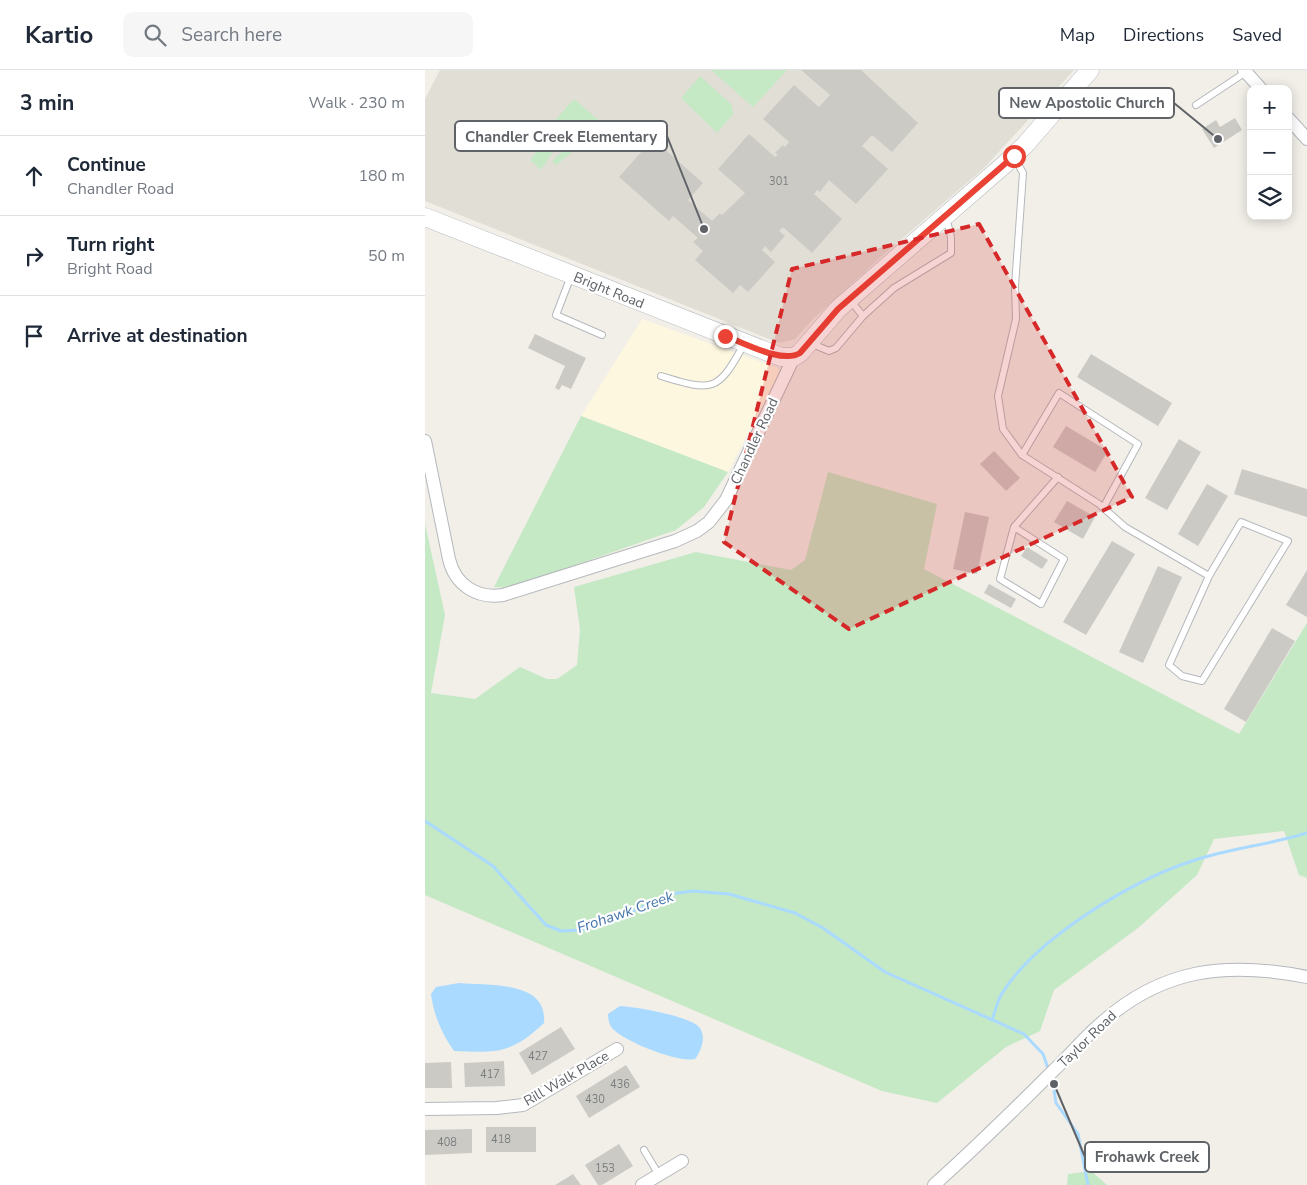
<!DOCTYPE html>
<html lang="en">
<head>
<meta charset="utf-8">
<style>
	body { margin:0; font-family:"Nunito Sans",sans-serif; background:#f6f6f7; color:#1f2937 }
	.controls { position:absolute; right:15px; top:15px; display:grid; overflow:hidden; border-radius:10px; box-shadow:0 2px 12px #0003 }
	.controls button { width:45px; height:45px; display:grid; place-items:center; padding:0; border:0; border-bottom:1px solid #e0e1e3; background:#fff; color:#1f2937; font:25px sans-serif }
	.stop { position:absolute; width:15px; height:15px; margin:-11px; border:4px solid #ea4335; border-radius:50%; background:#fff }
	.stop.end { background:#ea4335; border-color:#fff; box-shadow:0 1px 5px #0008 }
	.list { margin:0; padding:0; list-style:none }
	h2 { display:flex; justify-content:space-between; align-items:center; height:65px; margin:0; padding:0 20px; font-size:21px }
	h2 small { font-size:16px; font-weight:400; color:#747a83 }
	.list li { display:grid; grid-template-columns:32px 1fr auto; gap:15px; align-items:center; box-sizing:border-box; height:80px; padding:0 20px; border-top:1px solid #e0e1e3 }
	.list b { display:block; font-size:19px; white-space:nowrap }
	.list p { margin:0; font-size:16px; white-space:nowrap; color:#747a83 }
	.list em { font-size:16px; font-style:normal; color:#747a83 }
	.icon { flex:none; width:28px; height:28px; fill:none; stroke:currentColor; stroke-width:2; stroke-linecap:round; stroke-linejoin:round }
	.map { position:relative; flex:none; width:882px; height:1115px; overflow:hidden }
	header { display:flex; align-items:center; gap:30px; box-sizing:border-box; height:70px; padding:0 25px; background:#fff; border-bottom:1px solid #e0e1e3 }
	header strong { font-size:24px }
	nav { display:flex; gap:28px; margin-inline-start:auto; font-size:18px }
	.search { width:350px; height:45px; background:#f6f6f7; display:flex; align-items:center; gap:12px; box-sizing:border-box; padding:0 18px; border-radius:10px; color:#747a83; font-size:19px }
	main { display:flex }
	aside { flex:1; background:#fff }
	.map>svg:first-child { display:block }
	.commercial { fill:#fef7e0 }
	.education { fill:#e1ded6 }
	.green { fill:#c5e8c5 }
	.water { fill:#aadaff }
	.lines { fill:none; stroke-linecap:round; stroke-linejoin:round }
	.stream { stroke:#aadaff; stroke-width:3 }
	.building { fill:#cccac5 }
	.lane-casing { stroke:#b5b8bc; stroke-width:8 }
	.street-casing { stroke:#b5b8bc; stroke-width:14 }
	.secondary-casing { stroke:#b6babf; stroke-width:19 }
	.lane { stroke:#fff; stroke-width:6 }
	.street { stroke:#fff; stroke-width:12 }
	.secondary { stroke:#fff; stroke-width:18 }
	.route { stroke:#ea4335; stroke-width:6 }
	.marked { fill:#d62828; fill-opacity:0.2; stroke:#d62828; stroke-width:4; stroke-dasharray:10 6; stroke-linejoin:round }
	.labels { text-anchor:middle; stroke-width:4.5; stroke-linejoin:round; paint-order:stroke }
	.number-label { font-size:11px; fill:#7a7d7f }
	.street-label { font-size:14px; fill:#5f6368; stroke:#fff }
	.water-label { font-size:15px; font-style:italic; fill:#4174aa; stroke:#fff }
	.leader { fill:none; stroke:#5f6368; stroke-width:2 }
	.callout-dot { fill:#5f6368; stroke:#fff; stroke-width:2 }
	.callout { fill:#fff; stroke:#5f6368; stroke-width:2 }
	.callout-label { font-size:15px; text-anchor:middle; font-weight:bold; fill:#5f6368 }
</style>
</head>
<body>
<header>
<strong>Kartio</strong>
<div class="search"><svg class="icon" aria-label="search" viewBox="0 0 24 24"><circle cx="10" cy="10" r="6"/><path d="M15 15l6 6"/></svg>Search here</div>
<nav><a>Map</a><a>Directions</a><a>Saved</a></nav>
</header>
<main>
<aside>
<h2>3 min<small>Walk · 230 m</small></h2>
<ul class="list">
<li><svg class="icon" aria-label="ahead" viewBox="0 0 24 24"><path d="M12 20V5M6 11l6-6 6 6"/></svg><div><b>Continue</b><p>Chandler Road</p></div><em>180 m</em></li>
<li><svg class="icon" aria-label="right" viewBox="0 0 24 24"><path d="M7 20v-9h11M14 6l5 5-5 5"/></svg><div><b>Turn right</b><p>Bright Road</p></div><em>50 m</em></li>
<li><svg class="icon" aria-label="arrive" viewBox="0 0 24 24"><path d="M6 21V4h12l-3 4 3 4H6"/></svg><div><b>Arrive at destination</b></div></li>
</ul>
</aside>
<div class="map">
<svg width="882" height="1115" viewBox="0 0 882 1115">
	<rect width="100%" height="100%" fill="#f1efe8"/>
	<!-- commercial -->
	<polygon class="commercial" points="217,249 353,298 355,303 303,402 156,346"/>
	<!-- education -->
	<polygon class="education" points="15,0 649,0 559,98 457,186 388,249 370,269 354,273 0,131 0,29"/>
	<!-- green -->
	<g class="green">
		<polygon points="286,0 362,0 328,37"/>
		<polygon points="275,6 307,35 308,44 292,63 256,28"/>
		<polygon points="149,29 178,54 176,60 131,95 127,91 140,79 137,76 140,74 123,58"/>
		<polygon points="123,73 128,74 130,79 116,100 105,90 115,77"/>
		<polygon points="156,346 303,402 279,437 251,460 84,518 69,517"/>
		<polygon points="403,402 512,434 499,499 814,664 882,553 882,808 874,805 859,761 789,769 772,805 713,858 629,920 615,961 581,977 512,1033 457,1021 0,825 0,454 20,545 6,623 50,629 95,597 122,609 132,609 152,595 155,560 149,517 271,482 366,500 380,490"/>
		<polygon points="666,1101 682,1115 642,1115 643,1104"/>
	</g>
	<!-- water -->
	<g class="water">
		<path d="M 34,913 C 63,916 123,910 119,953 C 86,984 72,983 29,981 C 17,964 9,946 6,924 L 11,917 Z"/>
		<path d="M 195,936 C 211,937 264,946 274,957 C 282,966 276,981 270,989 C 254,993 199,972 187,958 C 184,954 183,949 183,944 Z"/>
	</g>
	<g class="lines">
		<!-- stream -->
		<g class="stream">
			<polyline points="0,751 68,796 121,855 136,861 155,860 198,846 245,824 268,821 304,824 370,843 398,858 460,902 599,964 618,984 624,1001"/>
			<path d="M 567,950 C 570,942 572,932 576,925 C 610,869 706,811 767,791 C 805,778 844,775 882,763"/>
			<polyline points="627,1007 631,1033 653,1064 663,1115"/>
		</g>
	</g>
	<!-- building -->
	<g class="building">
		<polygon points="376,0 436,0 493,53 467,82 447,65 437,76 463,99 431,134 404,110 395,122 392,120 389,124 417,149 387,183 358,157 354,161 360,166 346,182 340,176 337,180 350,192 323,222 315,215 308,223 270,190 278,181 268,172 273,168 248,146 244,151 194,107 228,69 278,113 263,130 287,151 295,143 297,145 320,123 293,99 324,64 350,87 353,85 350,83 358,75 360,77 364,72 338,49 369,15 394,37 405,25"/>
		<polygon points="810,48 817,60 789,78 777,59 791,50 795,57"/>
		<polygon points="110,264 161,288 146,319 137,315 134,320 130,318 140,296 103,278"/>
		<polygon points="666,284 747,333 733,356 652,307"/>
		<polygon points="641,356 683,381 670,402 628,377"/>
		<polygon points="754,369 776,382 742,440 720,428"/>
		<polygon points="569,381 595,408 581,421 555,394"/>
		<polygon points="817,399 882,419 882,447 809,424"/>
		<polygon points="782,414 803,426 773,476 753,464"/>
		<polygon points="642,431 670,447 658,469 629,452"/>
		<polygon points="540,442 564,447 552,504 528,499"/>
		<polygon points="687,471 710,484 661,565 638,552"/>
		<polygon points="602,477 623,490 617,499 596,486"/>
		<polygon points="733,496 757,507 718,593 694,582"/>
		<polygon points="882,500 882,547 861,535"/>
		<polygon points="564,514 591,529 586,538 559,523"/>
		<polygon points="847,558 870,571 821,652 799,639"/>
		<polygon points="136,957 150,979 107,1005 94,983"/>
		<polygon points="79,991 80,1016 40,1017 39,993"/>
		<polygon points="26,992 27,1018 0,1018 0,993"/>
		<polygon points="201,995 215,1017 164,1048 151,1026"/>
		<rect x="61" y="1057" width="50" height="25"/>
		<polygon points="47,1059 47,1083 0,1085 0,1060"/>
		<polygon points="194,1074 208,1096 177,1115 173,1115 160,1095"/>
		<polygon points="148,1104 156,1115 130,1115 140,1109"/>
	</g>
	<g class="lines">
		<!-- lane casing -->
		<g class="lane-casing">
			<g id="lane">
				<polyline points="771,35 821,2"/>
				<polyline points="589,87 598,103 590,216 591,249 573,326 578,359 597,385 674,434 700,457 784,506 816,452 863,471 777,611 757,606 744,595 784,506"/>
				<polyline points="146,206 131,245 177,265"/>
				<polyline points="425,230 438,246"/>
				<polyline points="385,273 404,281 411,278 438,246 469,218 526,183 526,167 521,147"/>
				<path d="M 236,306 C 288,322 293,322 319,274"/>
				<polyline points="597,385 634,323 713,374 678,438"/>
				<polyline points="589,457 575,509 616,534 639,489 589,457 633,407"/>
				<polyline points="219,1080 234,1105"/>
			</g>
		</g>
		<!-- street casing -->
		<g class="street-casing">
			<g id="street">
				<polyline points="819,0 836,19"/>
				<polyline points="863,48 882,69"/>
				<path d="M 0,371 L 24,489 C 30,515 52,529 78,525 L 250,471 L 272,461 L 284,452 L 301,430 L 369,287"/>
				<polyline points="0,1039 72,1038 98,1035 192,979"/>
				<polyline points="217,1115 257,1091"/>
				<path d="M 509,1115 C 551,1077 591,1038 630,999 C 645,985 658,969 673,956 C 736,898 801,891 882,907"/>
			</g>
		</g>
		<!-- secondary casing -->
		<g class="secondary-casing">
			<polyline id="secondary" points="0,147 356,287 369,287 375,283 413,239 580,94 600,75 665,0"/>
		</g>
		<!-- lane -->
		<use href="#lane" class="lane"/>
		<!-- street -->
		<use href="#street" class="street"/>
		<!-- secondary -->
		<use href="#secondary" class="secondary"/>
	</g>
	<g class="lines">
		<!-- route -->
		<path class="route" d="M 300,266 C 320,273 357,294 375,283 L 413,239 L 589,86"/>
	</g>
	<!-- marked area -->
	<path class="marked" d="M 554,154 L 707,427 L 424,559 L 299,472 L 367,199 Z"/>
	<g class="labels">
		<!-- number labels -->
		<g class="number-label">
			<text x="354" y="115">301</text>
			<text x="113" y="990">427</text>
			<text x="65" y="1008">417</text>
			<text x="195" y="1018">436</text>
			<text x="170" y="1033">430</text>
			<text x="76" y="1073">418</text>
			<text x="22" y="1076">408</text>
			<text x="180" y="1102">153</text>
		</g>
		<!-- street labels -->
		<g class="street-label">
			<text transform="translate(184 220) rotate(22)" y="5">Bright Road</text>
			<text transform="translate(329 371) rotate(-65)" y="5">Chandler Road</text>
			<text transform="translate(662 969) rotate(-44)" y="5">Taylor Road</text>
			<text transform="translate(141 1008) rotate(-30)" y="5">Rill Walk Place</text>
		</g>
		<!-- water labels -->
		<g class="water-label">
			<text transform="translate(200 842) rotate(-19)" y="5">Frohawk Creek</text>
		</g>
	</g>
	<!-- callouts -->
	<path class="leader" d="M793 69L749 33M279 159L242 66M629 1014L660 1087"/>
	<g class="callout-dot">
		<circle cx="793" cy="69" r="5"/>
		<circle cx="279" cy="159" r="5"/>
		<circle cx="629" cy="1014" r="5"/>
	</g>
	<g class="callout">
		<rect x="574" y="18" width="175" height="30" rx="5"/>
		<rect x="30" y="51" width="212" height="30" rx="5"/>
		<rect x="660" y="1072" width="124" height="30" rx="5"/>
	</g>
	<g class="callout-label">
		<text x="662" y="38">New Apostolic Church</text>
		<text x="136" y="72">Chandler Creek Elementary</text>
		<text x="722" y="1092">Frohawk Creek</text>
	</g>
</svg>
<div class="controls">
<button>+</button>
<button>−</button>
<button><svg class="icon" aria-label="layers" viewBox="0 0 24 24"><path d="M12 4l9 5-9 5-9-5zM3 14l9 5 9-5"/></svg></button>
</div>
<div class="stop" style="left:589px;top:86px"></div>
<div class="stop end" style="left:300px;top:266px"></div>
</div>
</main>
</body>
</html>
